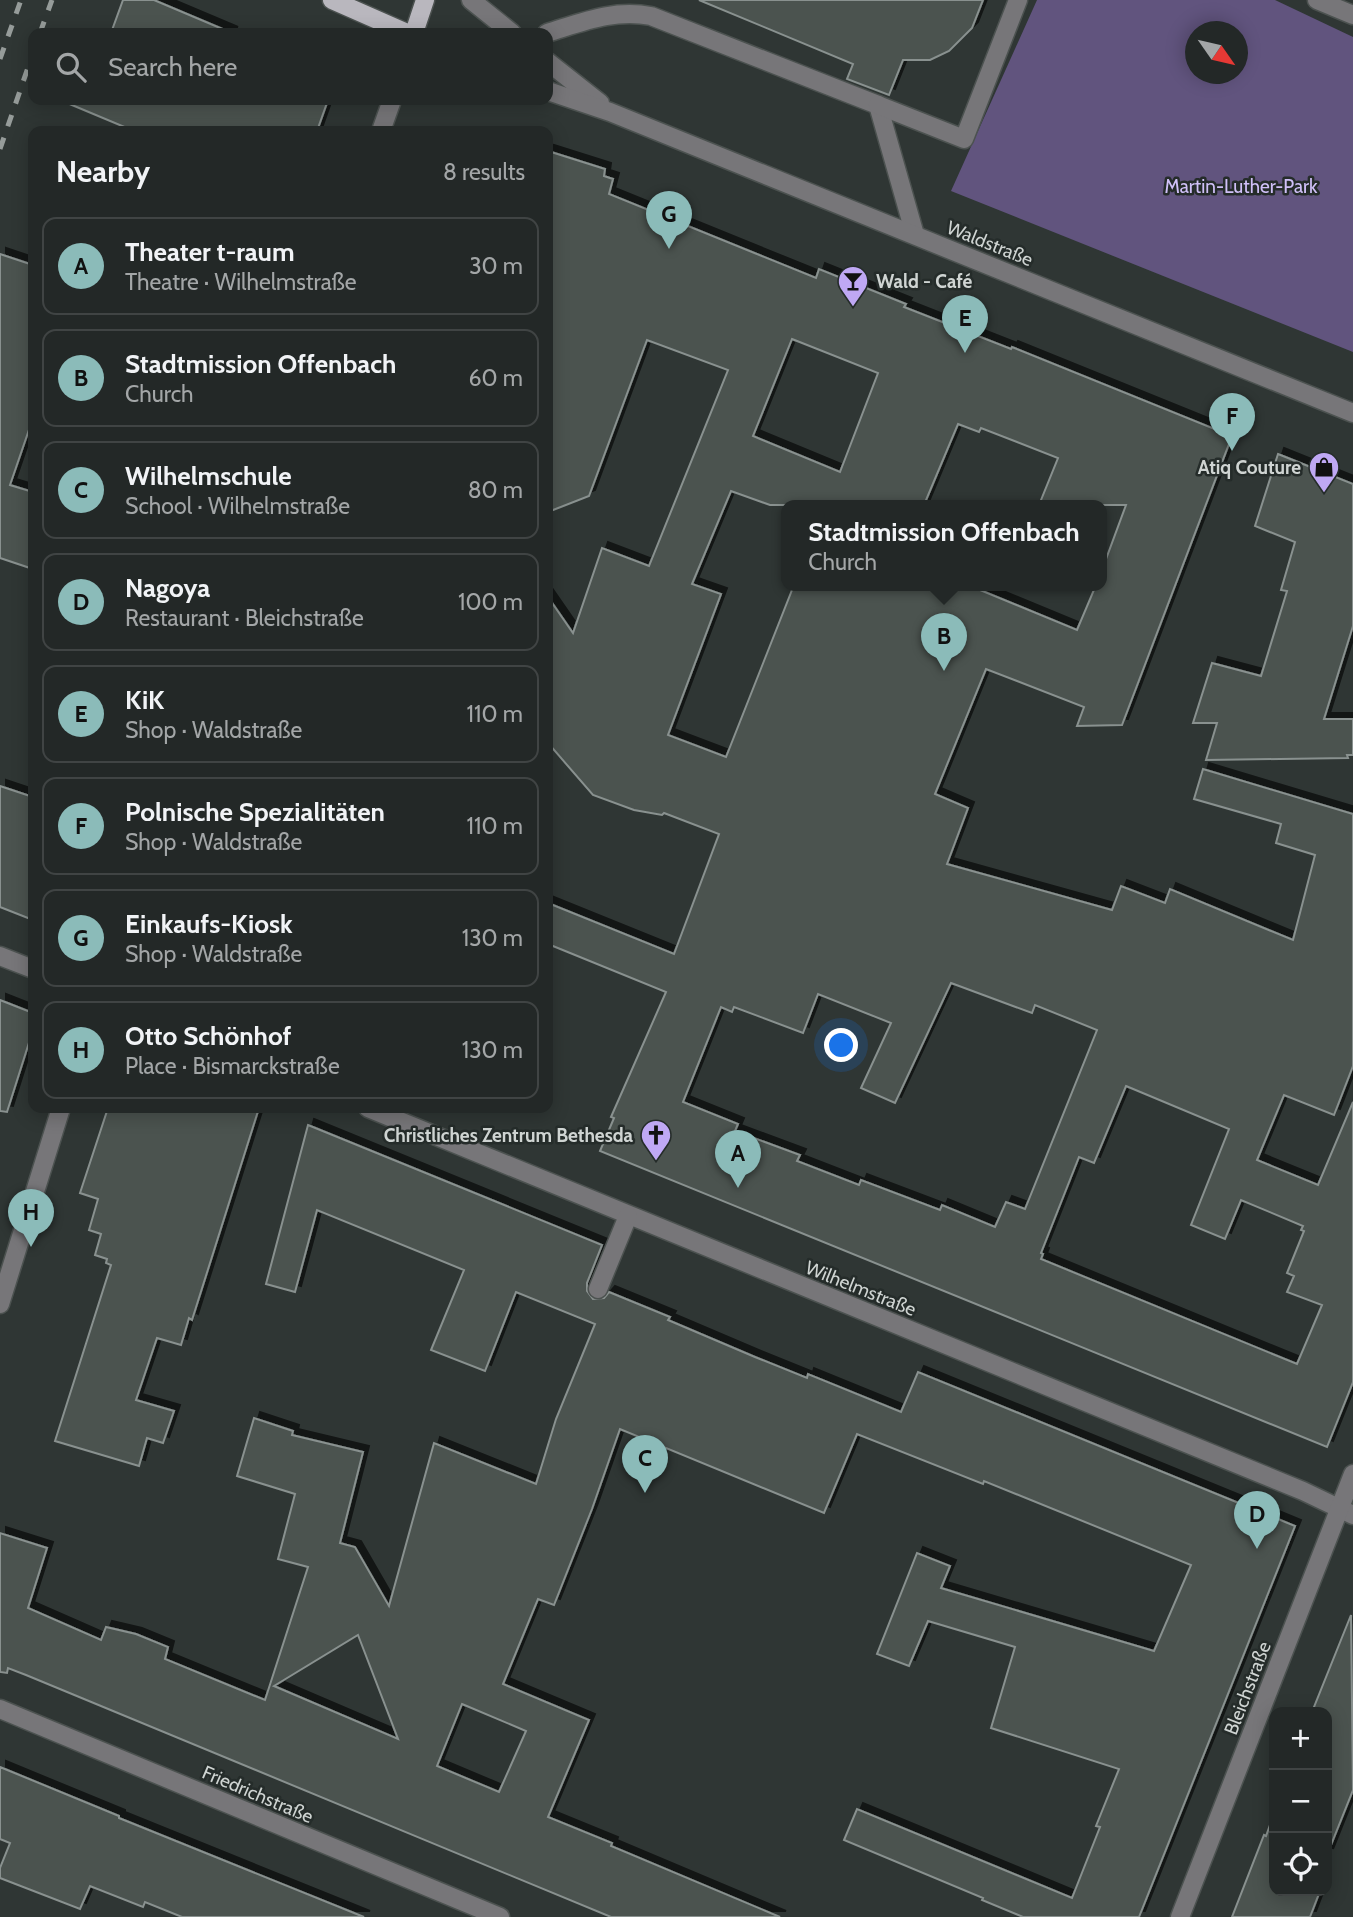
<!DOCTYPE html>
<html lang="en">
<head>
<meta charset="utf-8">
<style>
	body { margin:0; font-family:Cabin,sans-serif; background:#2b302f; color:#f1f3f6 }
	.controls { position:absolute; right:21px; bottom:21px; display:grid; overflow:hidden; border-radius:14px; box-shadow:0 4px 18px #0003 }
	.controls button { width:63px; height:63px; display:grid; place-items:center; padding:0; border:0; border-bottom:2px solid #404444; background:#232827; color:#f1f3f6; font:35px sans-serif }
	.compass { position:absolute; left:1185px; top:21px; width:63px; height:63px; border-radius:50%; background:#232827; box-shadow:0 4px 18px #0003; rotate:124deg }
	.you { position:absolute; left:842px; top:1046px; width:24px; height:24px; margin:-18px; border:5px solid #fff; border-radius:50%; background:#1a73e8; box-shadow:0 0 0 10px #1a73e833 }
	.badge { display:grid; place-items:center; width:46px; height:46px; border-radius:50%; background:#8bbbb9; color:#111; font-size:23px; font-weight:700 }
	.pin { position:absolute; translate:-50% -58px; filter:drop-shadow(0 2px 4px #0008) }
	.pin::after { content:''; position:absolute; top:37px; width:24px; height:21px; background:inherit; clip-path:polygon(0 0,100% 0,50% 100%) }
	.popup { position:absolute; left:781px; top:500px; width:326px; height:91px; box-sizing:border-box; display:grid; place-content:center; border-radius:14px; background:#232827; filter:drop-shadow(0 2px 5px #0005); font-size:23px; white-space:nowrap; color:#a3a6a7 }
	.popup b { font-size:26px; color:#f1f3f6 }
	.popup::after { content:''; position:absolute; left:50%; top:100%; margin-left:-14px; border:14px solid transparent; border-top-color:#232827 }
	.list { margin:0; padding:0; list-style:none }
	h2 { display:flex; justify-content:space-between; align-items:center; height:91px; margin:0; padding:0 28px; font-size:30px }
	h2 small { font-size:23px; font-weight:400; color:#a3a6a7 }
	.list li { display:grid; grid-template-columns:46px 1fr auto; gap:21px; align-items:center; box-sizing:border-box; height:98px; margin:0 14px 14px; padding:0 14px; border:2px solid #404444; border-radius:14px }
	.list b { display:block; font-size:26px; white-space:nowrap }
	.list p { margin:0; font-size:23px; white-space:nowrap; color:#a3a6a7 }
	.list em { font-size:23px; font-style:normal; color:#a3a6a7 }
	.icon { flex:none; width:38px; height:38px; fill:none; stroke:currentColor; stroke-width:2; stroke-linecap:round; stroke-linejoin:round }
	.map { position:relative; flex:none; width:1353px; height:1917px; overflow:hidden }
	.search { position:absolute; background:#232827; box-shadow:0 4px 18px #0003; left:28px; top:28px; width:525px; height:77px; display:flex; align-items:center; gap:18px; box-sizing:border-box; padding:0 24px; border-radius:14px; color:#a3a6a7; font-size:26px }
	.panel { position:absolute; background:#232827; box-shadow:0 4px 18px #0003; left:28px; top:126px; width:525px; height:987px; border-radius:14px }
	.map>svg:first-child { display:block }
	.green { fill:#61547e; fill-rule:evenodd }
	.building { fill:#4b5350; stroke:#89918f; stroke-width:2; fill-rule:evenodd; filter:url(#shadow) }
	.lines { fill:none; stroke-linecap:round; stroke-linejoin:round }
	.minor-casing { stroke:#4c5250; stroke-width:21 }
	.major-casing { stroke:#4c5250; stroke-width:21 }
	.minor { stroke:#777679; stroke-width:18 }
	.major { stroke:#b9b7be; stroke-width:18 }
	.rail { stroke:#969c9a; stroke-width:5; stroke-dasharray:12 12; stroke-linecap:butt }
	.labels { text-anchor:middle; stroke-width:5; stroke-linejoin:round; paint-order:stroke }
	.park-label { font-size:19px; fill:#d0c0f8; stroke:#252c2a }
	.street-label { font-size:19px; fill:#cfd4d2; stroke:#252c2a }
	.poi-label { font-size:19px; font-weight:bold; fill:#cfd4d2; stroke:#252c2a; text-anchor:end }
</style>
</head>
<body>
<div class="map">
<svg width="1353" height="1917" viewBox="0 0 1353 1917">
	<defs>
		<filter id="shadow"><feDropShadow dx="6" dy="-6" stdDeviation="0" flood-color="#0009"/></filter>
	</defs>
	<rect width="100%" height="100%" fill="#2f3634"/>
	<!-- green -->
	<path class="green" d="M 1037,0 L 1275,0 L 1353,37 L 1353,352 L 951,191 ZM 1196,32 L 1238,32 L 1238,74 L 1196,74 Z"/>
	<!-- building -->
	<g class="building">
		<polygon points="123,0 154,0 232,33 111,33"/>
		<polygon points="699,0 983,0 972,28 949,51 930,60 903,60 889,95 847,79 853,64"/>
		<polygon points="60,100 328,100 317,131 134,131"/>
		<path d="M 548,151 L 605,169 L 604,176 L 613,179 L 609,194 L 816,278 L 819,269 L 906,304 L 904,307 L 1011,349 L 1012,347 L 1232,436 L 1122,725 L 1077,726 L 1084,707 L 986,669 L 935,794 L 968,808 L 947,864 L 1112,910 L 1121,886 L 1165,903 L 1170,889 L 1293,940 L 1315,855 L 1276,843 L 1281,824 L 1194,799 L 1203,769 L 1353,814 L 1353,1066 L 1334,1115 L 1284,1095 L 1257,1160 L 1318,1185 L 1353,1102 L 1353,1382 L 1327,1447 L 600,1151 L 614,1118 L 611,1117 L 666,992 L 548,944 L 548,903 L 674,954 L 719,834 L 664,813 L 662,815 L 634,810 L 593,795 L 548,743 L 548,597 L 573,633 L 602,548 L 649,566 L 728,370 L 647,340 L 589,496 L 548,512 ZM 792,339 L 878,373 L 840,472 L 753,436 ZM 958,424 L 979,432 L 981,428 L 1058,458 L 1039,505 L 1126,505 L 1102,570 L 1102,585 L 1096,585 L 1077,630 L 968,585 L 794,585 L 726,757 L 668,735 L 721,594 L 692,584 L 731,491 L 770,505 L 924,505 ZM 951,983 L 1032,1013 L 1035,1005 L 1097,1030 L 1025,1209 L 1006,1202 L 995,1227 L 942,1205 L 940,1210 L 861,1180 L 859,1185 L 797,1161 L 800,1155 L 735,1131 L 738,1124 L 683,1102 L 721,1007 L 732,1012 L 734,1007 L 803,1033 L 818,994 L 891,1023 L 861,1088 L 895,1103 ZM 1126,1086 L 1229,1129 L 1191,1225 L 1225,1239 L 1241,1200 L 1303,1226 L 1301,1230 L 1304,1231 L 1287,1273 L 1294,1276 L 1287,1292 L 1322,1305 L 1297,1364 L 1041,1259 L 1043,1254 L 1041,1253 L 1079,1157 L 1094,1163 Z"/>
		<polygon points="0,254 33,265 33,418 10,485 33,492 33,569 0,558"/>
		<polygon points="1278,454 1353,484 1353,626 1324,719 1353,719 1353,755 1347,755 1348,758 1206,760 1217,723 1193,723 1212,663 1261,676 1287,591 1281,590 1295,542 1255,526"/>
		<polygon points="0,786 33,797 33,920 0,907"/>
		<polygon points="0,1000 33,1013 33,1030 7,1112 0,1111"/>
		<polygon points="108,1108 259,1108 192,1320 189,1318 181,1345 157,1338 136,1400 174,1411 163,1443 147,1438 139,1466 55,1441 111,1265 106,1263 107,1259 95,1255 101,1234 89,1230 98,1199 80,1193"/>
		<path d="M 308,1125 L 602,1245 L 587,1283 L 587,1291 L 593,1299 L 604,1298 L 609,1292 L 670,1317 L 668,1320 L 755,1357 L 807,1378 L 808,1374 L 901,1412 L 918,1372 L 1295,1526 L 1139,1917 L 1023,1917 L 982,1900 L 983,1898 L 844,1840 L 857,1809 L 1072,1898 L 1100,1827 L 1096,1826 L 1119,1769 L 991,1728 L 1015,1647 L 928,1621 L 909,1666 L 877,1654 L 917,1553 L 950,1566 L 941,1588 L 1154,1651 L 1191,1565 L 984,1481 L 983,1484 L 857,1434 L 824,1513 L 620,1429 L 592,1509 L 554,1605 L 538,1599 L 503,1684 L 589,1720 L 548,1817 L 612,1843 L 611,1846 L 780,1917 L 611,1917 L 26,1675 L 8,1668 L 7,1673 L 0,1672 L 0,1533 L 47,1548 L 28,1608 L 101,1640 L 106,1627 L 136,1634 L 168,1647 L 165,1659 L 265,1700 L 308,1567 L 278,1559 L 295,1494 L 237,1476 L 254,1418 L 293,1431 L 292,1435 L 363,1452 L 340,1543 L 355,1547 L 389,1606 L 434,1443 L 536,1484 L 556,1419 L 595,1324 L 516,1292 L 485,1371 L 431,1350 L 464,1270 L 317,1210 L 295,1292 L 266,1284 ZM 358,1635 L 398,1739 L 274,1686 ZM 462,1704 L 526,1731 L 499,1792 L 437,1766 Z"/>
		<polygon points="1351,1615 1353,1790 1327,1855 1327,1712 1312,1712"/>
		<polygon points="0,1767 119,1816 119,1818 364,1917 182,1917 145,1902 143,1907 90,1886 80,1909 0,1878 0,1868 10,1843 0,1839"/>
		<polygon points="1274,1814 1274,1891 1320,1891 1310,1917 1232,1917 1264,1835 1266,1836"/>
	</g>
	<g class="lines">
		<!-- minor casing -->
		<g class="minor-casing">
			<g id="minor">
				<polyline points="471,0 512,33"/>
				<polyline points="1317,0 1353,15"/>
				<path d="M 547,33 C 583,22 613,9 651,16 L 878,105 L 915,235"/>
				<polyline points="548,62 600,103"/>
				<polyline points="548,91 610,112 1353,413"/>
				<polyline points="878,105 964,139 1018,0"/>
				<polyline points="381,131 392,100"/>
				<polyline points="0,956 33,969"/>
				<polyline points="368,1108 1303,1491 1353,1515"/>
				<polyline points="598,1289 628,1216"/>
				<polyline points="0,1304 61,1108"/>
				<polyline points="0,1709 500,1917"/>
				<polyline points="1180,1917 1353,1474"/>
			</g>
		</g>
		<!-- major casing -->
		<g class="major-casing">
			<g id="major">
				<polyline points="332,0 407,33"/>
				<polyline points="414,33 425,0"/>
			</g>
		</g>
		<!-- minor -->
		<use href="#minor" class="minor"/>
		<!-- major -->
		<use href="#major" class="major"/>
		<!-- rail -->
		<g class="rail">
			<polyline points="40,33 52,0"/>
			<polyline points="0,59 21,0"/>
			<polyline points="0,149 33,53"/>
		</g>
	</g>
	<!-- icons -->
	<defs>
		<g id="bar-pin" transform="scale(1.575)"><path d="M0 17L-7.5 6A9.5 9.5 0 1 1 7.5 6Z" fill="#bfa8f4" stroke="#252c2a"/><path d="M-6-5H6L.8 .8V4.5H3.5V6h-7V4.5H-.8V.8Z" fill="#111"/></g>
		<g id="shop-pin" transform="scale(1.575)"><path d="M0 17L-7.5 6A9.5 9.5 0 1 1 7.5 6Z" fill="#bfa8f4" stroke="#252c2a"/><path d="M-5-2.5h2.3a2.7 3.5 0 0 1 5.4 0H5L5.5 6h-11ZM-1.5-2.5h3a1.5 2.3 0 0 0-3 0Z" fill="#111"/></g>
		<g id="church-pin" transform="scale(1.575)"><path d="M0 17L-7.5 6A9.5 9.5 0 1 1 7.5 6Z" fill="#bfa8f4" stroke="#252c2a"/><path d="M-1.2-6h2.4v3.5h3.3v2.4h-3.3V6h-2.4V-.1h-3.3v-2.4h3.3Z" fill="#111"/></g>
	</defs>
	<g fill-rule="evenodd">
		<use href="#bar-pin" x="853" y="281"/>
		<use href="#shop-pin" x="1324" y="467"/>
		<use href="#church-pin" x="656" y="1135"/>
	</g>
	<g class="labels">
		<!-- park labels -->
		<g class="park-label">
			<text x="1241" y="193">Martin-Luther-Park</text>
		</g>
		<!-- street labels -->
		<g class="street-label">
			<text transform="translate(990 243) rotate(22)" y="7">Waldstraße</text>
			<text transform="translate(861 1288) rotate(22)" y="7">Wilhelmstraße</text>
			<text transform="translate(1247 1688) rotate(-69)" y="7">Bleichstraße</text>
			<text transform="translate(258 1794) rotate(23)" y="7">Friedrichstraße</text>
		</g>
		<!-- poi labels -->
		<g class="poi-label">
			<text x="876" y="288" text-anchor="start">Wald - Café</text>
			<text x="1301" y="474">Atiq Couture</text>
			<text x="633" y="1142">Christliches Zentrum Bethesda</text>
		</g>
	</g>
</svg>
<div class="controls">
<button>+</button>
<button>−</button>
<button><svg class="icon" aria-label="locate" viewBox="0 0 24 24"><circle cx="12" cy="12" r="6"/><path d="M12 2v4M12 18v4M2 12h4M18 12h4"/></svg></button>
</div>
<svg class="compass" viewBox="-18 -18 36 36"><path d="M0-13l5 13h-10z" fill="#e53935"/><path d="M0 13l5-13h-10z" fill="#a3a6a7"/></svg>
<div class="you"></div>
<div class="pin badge" style="left:738px;top:1188px">A</div>
<div class="pin badge" style="left:944px;top:671px">B</div>
<div class="popup"><b>Stadtmission Offenbach</b>Church</div>
<div class="pin badge" style="left:645px;top:1493px">C</div>
<div class="pin badge" style="left:1257px;top:1549px">D</div>
<div class="pin badge" style="left:965px;top:353px">E</div>
<div class="pin badge" style="left:1232px;top:451px">F</div>
<div class="pin badge" style="left:669px;top:249px">G</div>
<div class="pin badge" style="left:31px;top:1247px">H</div>
<div class="search"><svg class="icon" aria-label="search" viewBox="0 0 24 24"><circle cx="10" cy="10" r="6"/><path d="M15 15l6 6"/></svg>Search here</div>
<section class="panel">
<h2>Nearby<small>8 results</small></h2>
<ul class="list">
<li><span class="badge">A</span><div><b>Theater t-raum</b><p>Theatre · Wilhelmstraße</p></div><em>30 m</em></li>
<li><span class="badge">B</span><div><b>Stadtmission Offenbach</b><p>Church</p></div><em>60 m</em></li>
<li><span class="badge">C</span><div><b>Wilhelmschule</b><p>School · Wilhelmstraße</p></div><em>80 m</em></li>
<li><span class="badge">D</span><div><b>Nagoya</b><p>Restaurant · Bleichstraße</p></div><em>100 m</em></li>
<li><span class="badge">E</span><div><b>KiK</b><p>Shop · Waldstraße</p></div><em>110 m</em></li>
<li><span class="badge">F</span><div><b>Polnische Spezialitäten</b><p>Shop · Waldstraße</p></div><em>110 m</em></li>
<li><span class="badge">G</span><div><b>Einkaufs-Kiosk</b><p>Shop · Waldstraße</p></div><em>130 m</em></li>
<li><span class="badge">H</span><div><b>Otto Schönhof</b><p>Place · Bismarckstraße</p></div><em>130 m</em></li>
</ul>
</section>
</div>
</body>
</html>
